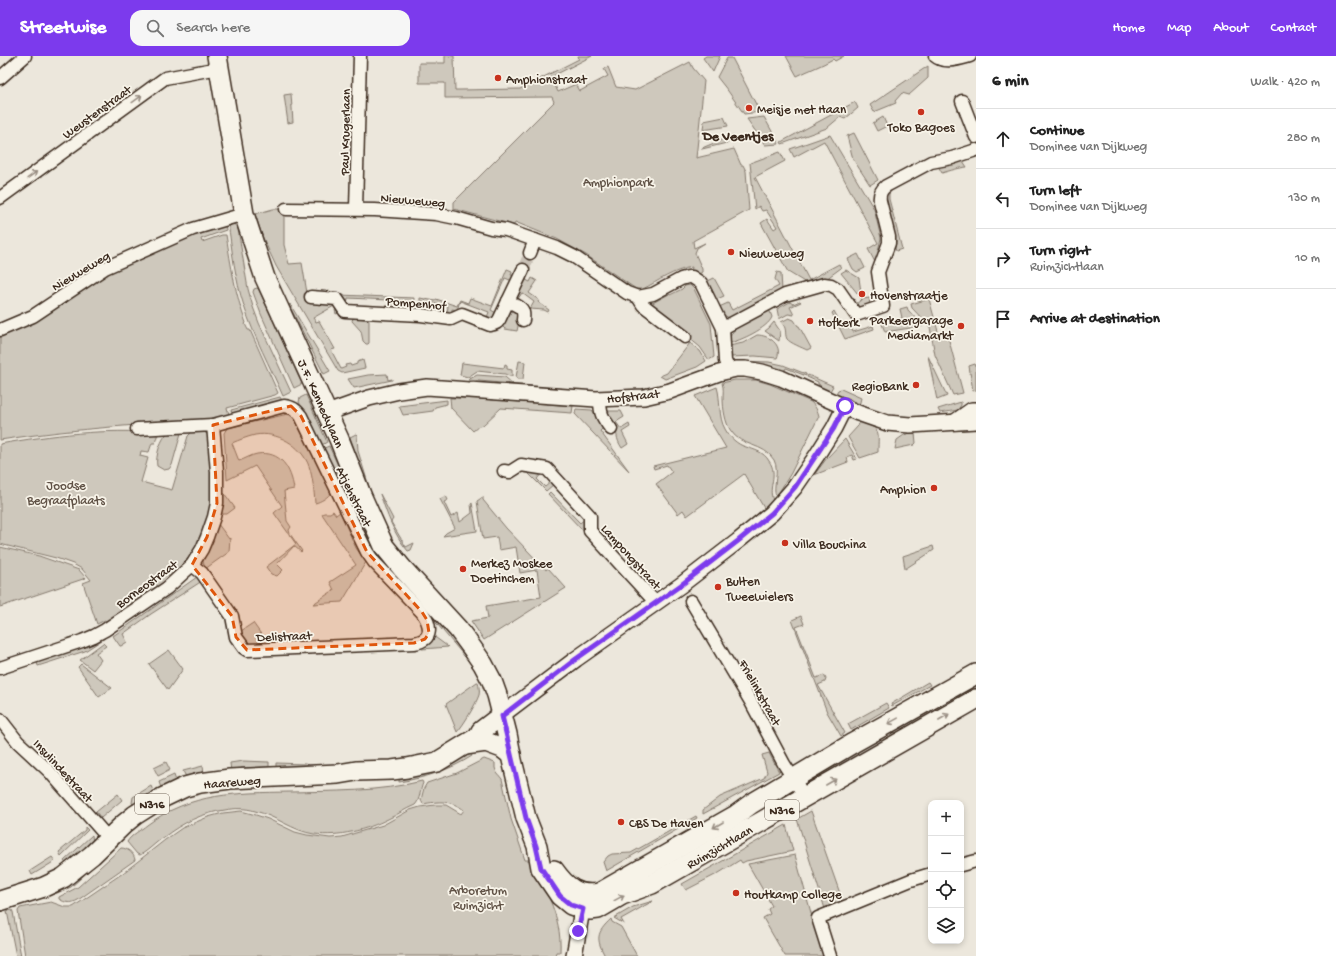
<!DOCTYPE html>
<html lang="en">
<head>
<meta charset="utf-8">
<style>
	body { margin:0; font-family:"Gochi Hand",sans-serif; background:#f6f6f6; color:#222 }
	.controls { position:absolute; right:12px; bottom:12px; display:grid; overflow:hidden; border-radius:8px; box-shadow:0 2px 6px #0003 }
	.controls button { width:36px; height:36px; display:grid; place-items:center; padding:0; border:0; border-bottom:1px solid #e0e0e0; background:#fff; color:#222; font:20px sans-serif }
	.stop { position:absolute; width:12px; height:12px; margin:-9px; border:3px solid #7c3aed; border-radius:50%; background:#fff }
	.stop.end { background:#7c3aed; border-color:#fff; box-shadow:0 1px 4px #0008 }
	.list { margin:0; padding:0; list-style:none }
	h2 { display:flex; justify-content:space-between; align-items:center; height:52px; margin:0; padding:0 16px; font-size:17px }
	h2 small { font-size:13px; font-weight:400; color:#767676 }
	.list li { display:grid; grid-template-columns:26px 1fr auto; gap:12px; align-items:center; box-sizing:border-box; height:60px; padding:0 16px; border-top:1px solid #e0e0e0 }
	.list b { display:block; font-size:15px; white-space:nowrap }
	.list p { margin:0; font-size:13px; white-space:nowrap; color:#767676 }
	.list em { font-size:13px; font-style:normal; color:#767676 }
	.icon { flex:none; width:22px; height:22px; fill:none; stroke:currentColor; stroke-width:2; stroke-linecap:round; stroke-linejoin:round }
	.map { position:relative; flex:none; width:976px; height:900px; overflow:hidden }
	header { display:flex; align-items:center; gap:24px; box-sizing:border-box; height:56px; padding:0 20px; background:#7c3aed; color:#fff }
	header strong { font-size:19px }
	nav { display:flex; gap:22px; margin-inline-start:auto; font-size:14px }
	.search { width:280px; height:36px; background:#f6f6f6; display:flex; align-items:center; gap:10px; box-sizing:border-box; padding:0 14px; border-radius:12px; color:#767676; font-size:15px }
	main { display:flex }
	aside { flex:1; background:#fff }
	.map>svg:first-child { display:block }
	.green { fill:#cec8bc; stroke:#84796d }
	.lines { fill:none; stroke-linecap:round; stroke-linejoin:round }
	.minor-tunnel { stroke:#c9c1b6; stroke-width:12; stroke-dasharray:12 6; stroke-linecap:butt }
	.minor-casing { stroke:#3b2a1e; stroke-width:15 }
	.tertiary-casing { stroke:#3b2a1e; stroke-width:18 }
	.primary-casing { stroke:#3b2a1e; stroke-width:22 }
	.minor { stroke:#f7f3e8; stroke-width:12 }
	.tertiary { stroke:#f7f3e8; stroke-width:15 }
	.primary { stroke:#f7f3e8; stroke-width:19 }
	.oneway { stroke:#998e83 }
	.route { stroke:#7c3aed; stroke-width:5 }
	.marked { fill:#df570d; fill-opacity:0.2; stroke:#df570d; stroke-width:3; stroke-dasharray:8 5; stroke-linejoin:round }
	.poi-dot { fill:#c8321e; stroke:#f7f3e8; stroke-width:1.5 }
	.labels { text-anchor:middle; stroke-width:3.5; stroke-linejoin:round; paint-order:stroke }
	.shield { fill:#f7f3e8; stroke:#73665b; stroke-width:1 }
	.shield-label { font-size:12px; font-weight:bold; fill:#3b2a1e }
	.poi-label { font-size:13px; fill:#3b2a1e; stroke:#f7f3e8; text-anchor:start }
	.street-label { font-size:13px; fill:#3b2a1e; stroke:#f7f3e8 }
	.park-label { font-size:13px; fill:#605246; stroke:#f7f3e8 }
	.neighbourhood-label { font-size:14px; font-weight:bold; fill:#3b2a1e; stroke:#f7f3e8 }
</style>
</head>
<body>
<header>
<strong>Streetwise</strong>
<div class="search"><svg class="icon" aria-label="search" viewBox="0 0 24 24"><circle cx="10" cy="10" r="6"/><path d="M15 15l6 6"/></svg>Search here</div>
<nav><a>Home</a><a>Map</a><a>About</a><a>Contact</a></nav>
</header>
<main>
<div class="map">
<svg width="976" height="900" viewBox="0 0 976 900">
	<rect width="100%" height="100%" fill="#ece7dc"/>
	<filter id="ink" filterUnits="userSpaceOnUse"><feTurbulence type="fractalNoise" baseFrequency=".025" numOctaves="2"/><feDisplacementMap in="SourceGraphic" scale="8" xChannelSelector="R" yChannelSelector="G"/><feConvolveMatrix kernelMatrix="1 2 1 2 8 2 1 2 1" color-interpolation-filters="sRGB"/></filter>
	<g filter="url(#ink)">
		<!-- green -->
		<g class="green">
			<path d="M 445,0 L 454,0 L 455,34 L 460,34 L 520,33 L 579,3 L 578,0 L 592,0 L 551,21 L 558,36 L 576,28 L 580,35 L 608,20 L 604,13 L 608,11 L 616,31 L 635,34 L 690,6 L 693,12 L 704,25 L 696,102 L 734,93 L 741,109 L 743,109 L 746,115 L 749,154 L 693,185 L 694,192 L 705,187 L 697,192 L 695,197 L 702,213 L 702,216 L 699,218 L 691,216 L 692,211 C 674,214 658,225 643,233 L 636,233 L 586,199 L 557,183 L 515,166 L 514,169 L 454,153 L 454,146 L 554,46 L 552,41 L 445,42 L 445,27 L 419,27 L 419,7 L 445,7 Z"/>
			<polygon points="706,0 720,0 713,16 703,2"/>
			<path d="M 786,0 L 844,0 L 835,5 L 833,3 C 821,10 809,14 797,20 Z"/>
			<polygon points="727,2 732,2 760,56 744,58 728,35 717,21"/>
			<polygon points="928,10 928,22 909,39 902,37 895,45 896,47 874,56 870,49"/>
			<polygon points="291,38 293,66 288,67 284,39"/>
			<polygon points="855,46 858,52 845,63 840,61 827,72 782,88 781,86"/>
			<polygon points="724,61 728,70 703,74 704,65"/>
			<polygon points="764,61 779,88 765,89 747,63"/>
			<polygon points="883,61 887,70 877,75 873,67"/>
			<polygon points="854,77 878,124 870,129 853,103 847,80"/>
			<polygon points="733,79 735,85 702,93 702,92"/>
			<polygon points="830,79 874,153 881,182 878,195 880,199 875,206 868,193 878,187 824,85 794,101 790,93"/>
			<polygon points="780,96 785,105 755,121 809,224 839,208 841,212 826,223 806,227 788,216 761,167 767,163 774,173 777,171 766,154 762,155 759,150 755,153 750,107"/>
			<path d="M 963,105 L 967,111 C 963,111 948,115 942,117 L 938,110 Z"/>
			<polygon points="892,134 889,138 889,143 902,193 896,195 895,192 896,186 885,142 886,138"/>
			<polygon points="273,153 282,153 284,155 284,189 289,208 302,207 307,237 333,246 341,256 336,258 335,254 336,253 334,250 313,262 316,266 319,265 335,293 331,294 341,313 346,311 345,309 350,308 351,310 357,308 357,306 363,304 365,312 342,317 338,315 276,210 263,182 255,158"/>
			<path d="M 228,166 L 234,168 L 238,173 L 248,233 L 253,251 L 259,267 L 291,336 L 283,340 C 270,310 254,281 244,250 C 235,223 232,194 228,166 Z"/>
			<path d="M 225,167 L 226,174 L 201,183 L 202,186 L 222,179 L 226,179 C 231,209 235,238 246,267 L 245,268 L 248,274 L 250,274 L 278,337 L 275,339 L 227,352 L 230,361 L 229,362 C 152,368 76,372 0,384 L 0,279 L 114,213 L 152,194 Z"/>
			<polygon points="858,198 865,212 857,216 853,213 848,203"/>
			<polygon points="507,213 512,215 511,219 515,220 515,226 505,222 491,254 498,258 497,261 486,264 489,256 460,245 457,254 452,253 452,258 447,257 448,250 420,245 420,242 435,245 436,243 457,250 460,244 468,247 470,242 492,250"/>
			<polygon points="846,214 859,222 862,243 870,242 869,249 862,252 855,249 862,243 841,217"/>
			<polygon points="777,216 781,217 782,235 732,261 729,262 724,259 719,251 728,247 732,254 779,230 775,223"/>
			<polygon points="524,219 527,220 526,224 530,226 532,222 537,225 529,237 539,244 538,246 549,254 548,256 544,254 530,253 534,246 522,237 517,244 514,242"/>
			<polygon points="714,222 724,240 715,244 707,227 708,225"/>
			<polygon points="690,229 694,233 711,268 714,301 709,304 700,291 649,249 669,238 670,239 682,233 685,230"/>
			<polygon points="257,232 259,234 302,328 294,332 261,258 253,236 254,233"/>
			<polygon points="339,239 414,242 413,254 409,253 409,245 392,244 392,252 389,252 389,244 348,242 347,250"/>
			<polygon points="929,243 939,279 947,277 963,337 953,339 935,299 930,271 912,252 911,248"/>
			<polygon points="800,245 801,246 790,251 794,259 788,258 779,263 777,253 790,246 793,248"/>
			<polygon points="290,248 330,315 324,318 289,249"/>
			<polygon points="907,251 908,254 923,270 885,276 882,268 902,262 900,253"/>
			<polygon points="511,253 517,255 520,261 517,275 505,273 502,270 509,255"/>
			<path d="M 769,253 L 772,261 C 768,272 740,285 729,287 C 729,269 755,261 769,253 Z"/>
			<polygon points="834,255 843,272 850,268 853,276 873,270 874,273 845,283 832,257"/>
			<polygon points="353,262 368,263 369,265 369,287 368,288 366,288 363,285 361,275 352,265"/>
			<path d="M 789,262 L 794,264 L 798,270 L 799,270 L 811,292 L 807,294 C 803,292 790,287 787,283 C 784,277 788,273 781,266 Z"/>
			<polygon points="774,266 780,275 779,285 765,275 769,272"/>
			<path d="M 757,279 C 769,279 783,289 777,302 L 755,300 L 730,301 L 729,290 L 743,287 Z"/>
			<polygon points="690,287 700,295 706,305 697,311 665,323 660,320 667,317"/>
			<polygon points="928,300 947,340 937,344"/>
			<polygon points="519,305 525,306 523,323 517,323 516,321"/>
			<polygon points="741,305 769,306 783,309 806,318 806,320 786,312 785,314 780,315 741,308"/>
			<polygon points="462,307 504,312 505,308 507,309 507,313 512,314 512,320 509,320 505,318 477,315 468,321 460,319"/>
			<polygon points="975,308 976,310 976,334 973,335 969,310"/>
			<polygon points="387,318 388,324 392,323 392,324 354,332 348,323 368,319"/>
			<polygon points="477,319 505,321 513,328 468,324"/>
			<polygon points="808,319 833,330 829,337 822,334 820,329 818,328 818,326 807,321"/>
			<path d="M 735,324 L 756,324 L 770,328 L 811,346 C 815,350 818,355 819,360 L 791,417 L 776,441 C 772,429 780,416 774,404 C 764,387 741,391 731,375 C 725,367 723,352 723,342 C 723,336 724,333 722,327 Z"/>
			<path d="M 717,331 C 721,344 718,361 725,373 C 729,381 738,389 746,391 C 755,394 764,396 769,405 C 779,419 767,431 773,444 L 764,452 L 744,418 L 687,460 L 683,454 L 678,458 L 656,428 L 672,416 L 667,409 L 654,413 L 653,410 L 726,392 L 695,340 Z"/>
			<polygon points="841,333 861,342 859,350 835,339 838,334"/>
			<polygon points="306,339 327,386 320,390 299,346 300,342"/>
			<polygon points="280,341 283,346 233,360 231,354"/>
			<polygon points="450,342 470,342 573,350 572,357 501,352 483,369 479,370 473,375 451,352"/>
			<polygon points="447,344 447,348 435,351 433,355 403,359 399,350"/>
			<polygon points="961,346 961,349 958,354 940,357 938,353"/>
			<polygon points="576,353 592,354 604,371 600,375 629,415 575,358"/>
			<path d="M 608,355 L 621,355 L 624,361 L 616,366 L 621,373 L 629,368 L 630,371 L 622,376 L 628,388 L 622,392 C 615,382 618,377 614,367 C 612,363 609,361 608,355 Z"/>
			<path d="M 288,358 L 290,358 L 294,361 L 331,436 C 329,441 320,446 315,447 C 314,435 313,422 309,410 C 301,389 277,375 255,379 C 247,381 239,384 232,387 L 239,405 C 245,403 251,399 257,398 C 281,394 291,413 294,433 L 284,435 L 287,465 L 291,471 L 289,474 L 290,478 L 302,495 L 301,496 L 294,490 L 277,508 L 283,514 L 277,520 L 271,518 L 266,511 L 296,488 L 274,457 L 282,450 L 255,410 L 227,424 L 224,377 L 227,372 Z"/>
			<path d="M 860,365 C 882,374 878,374 878,396 L 860,402 L 848,381 L 858,370 Z"/>
			<path d="M 194,374 L 202,374 L 209,380 C 210,398 214,421 213,438 C 208,506 157,532 107,567 L 105,564 L 97,568 L 83,527 L 91,524 L 82,513 L 73,508 L 56,502 L 0,488 L 0,388 C 50,379 107,372 158,377 L 155,387 L 152,387 L 149,396 L 141,395 L 140,400 L 148,402 L 141,426 L 172,434 L 188,380 Z"/>
			<path d="M 169,376 L 181,377 L 172,409 L 169,413 L 164,414 L 157,410 C 155,401 161,381 169,376 Z"/>
			<polygon points="910,377 915,377 916,387 914,389 895,393 897,384 904,379"/>
			<polygon points="356,378 357,379 358,395 372,440 380,460 398,498 376,457 363,418 351,384 350,381"/>
			<polygon points="845,383 857,403 854,404 852,399 847,401 848,406 814,419 827,402"/>
			<polygon points="329,390 381,502 452,579 471,608 432,562 376,502 322,393"/>
			<polygon points="533,414 543,416 537,423 545,431 552,425 554,428 546,435 529,418"/>
			<polygon points="550,436 580,467 586,462 585,473 583,475 548,438"/>
			<polygon points="223,437 224,437 235,452 227,458 220,458"/>
			<path d="M 380,438 L 393,463 L 391,466 L 406,491 L 414,487 L 411,494 L 408,495 C 394,479 387,458 380,438 Z"/>
			<polygon points="446,440 448,444 444,446 451,461 458,457 460,466 472,457 471,448 472,447 477,475 443,480 446,477 455,472 440,443"/>
			<polygon points="483,441 483,444 506,472 546,514 548,512 566,532 484,584 471,565 488,562 486,550 541,541 537,514 520,517 516,491 499,494 497,481 483,483 477,445"/>
			<polygon points="333,455 336,459 340,456 356,492 366,506 342,546 313,548 334,534 330,526 356,509 322,458 324,457 330,457"/>
			<polygon points="218,468 229,483 230,482 229,496 205,513 203,505"/>
			<polygon points="933,490 934,494 905,513 903,500"/>
			<polygon points="0,491 39,500 79,514 86,522 0,551"/>
			<polygon points="197,521 202,525 151,558 123,578 127,586 121,590 120,590 113,580"/>
			<polygon points="801,560 804,568 796,571 816,622 824,619 826,623 825,626 818,629 845,677 841,680 827,656 792,564"/>
			<polygon points="253,567 263,581 264,590 249,590 240,577 241,575"/>
			<polygon points="432,579 447,590 448,591 422,593 422,589"/>
			<polygon points="104,581 105,582 85,595 38,610 37,606"/>
			<polygon points="103,587 106,590 96,597 101,604 93,614 80,604"/>
			<polygon points="169,594 183,613 168,634 149,608"/>
			<polygon points="81,608 112,632 99,641 78,611"/>
			<polygon points="976,622 976,639 808,730 805,725"/>
			<path d="M 477,626 L 478,626 C 479,631 480,635 479,639 C 476,648 463,670 457,676 L 446,648 Z"/>
			<polygon points="928,626 930,629 892,650 891,648"/>
			<polygon points="886,647 889,652 851,674 848,668"/>
			<path d="M 469,696 L 472,700 C 450,714 425,722 399,726 L 399,724 L 429,717 Z"/>
			<polygon points="769,697 779,716 703,758 703,754 720,741 764,722 767,716 762,699"/>
			<path d="M 484,703 L 495,707 L 495,712 L 497,717 L 502,723 L 511,763 L 525,804 L 530,804 L 552,843 L 550,844 C 557,861 561,877 560,896 L 556,896 L 555,900 L 25,900 L 18,855 L 20,852 L 51,846 L 65,851 L 73,851 L 123,817 L 165,784 L 182,772 L 208,761 L 223,757 L 241,755 L 256,759 L 268,763 L 295,776 L 307,779 L 330,782 L 342,781 L 383,769 L 410,754 L 420,751 L 435,749 L 446,749 L 461,758 L 464,754 C 451,744 439,745 423,748 L 421,744 L 424,732 L 427,727 L 457,717 Z"/>
			<polygon points="243,705 269,706 269,711 241,712 238,715 231,716 230,707"/>
			<polygon points="166,706 170,714 158,720 154,712"/>
			<polygon points="276,707 305,708 308,709 309,715 303,711 276,711"/>
			<polygon points="203,710 204,718 187,723 183,715"/>
			<polygon points="174,719 176,725 163,733 161,732 159,726"/>
			<path d="M 422,725 L 423,727 C 420,734 420,744 415,749 C 405,753 397,759 388,763 C 366,774 339,781 314,778 C 293,775 276,760 255,755 C 246,752 234,752 225,754 C 202,757 182,767 164,781 C 156,786 148,795 140,799 L 137,798 L 127,786 C 131,779 141,774 147,769 C 191,736 238,737 290,736 C 334,735 379,736 422,725 Z"/>
			<polygon points="151,730 154,737 134,749 132,747 133,741"/>
			<polygon points="118,738 122,744 101,762 96,756"/>
			<polygon points="811,755 843,846 825,853 797,763"/>
			<polygon points="696,760 697,762 606,815 603,806 608,800 612,798 631,797"/>
			<polygon points="786,769 793,795 746,805 742,807 740,804 719,817 686,834 682,828"/>
			<polygon points="85,771 88,774 61,800 59,796 85,774"/>
			<polygon points="92,779 93,787 68,810 64,805"/>
			<polygon points="112,788 115,791 71,831 57,837 31,845"/>
			<path d="M 121,792 C 127,792 134,797 135,804 L 78,844 C 71,848 65,847 59,843 L 59,841 L 78,831 Z"/>
			<polygon points="795,799 823,900 785,900 763,862 770,858 768,853 772,850 748,808"/>
			<polygon points="52,801 55,805 32,819 30,815"/>
			<polygon points="653,845 621,863 624,868 614,862 633,851"/>
			<polygon points="12,854 13,856 21,900 16,900 7,855"/>
			<path d="M 611,863 L 612,866 L 621,871 L 637,900 L 605,900 C 596,883 596,877 611,863 Z"/>
		</g>
		<g class="lines">
			<!-- minor-tunnel -->
			<polyline class="minor-tunnel" points="523,214 530,197"/>
			<!-- minor casing -->
			<g class="minor-casing">
				<g id="minor">
					<path d="M 935,0 C 944,8 959,3 970,0"/>
					<polyline points="0,22 25,0"/>
					<polyline points="962,45 976,81"/>
					<polyline points="0,142 165,22 219,12"/>
					<polyline points="286,153 375,154 436,158 456,162 491,172 506,174 557,192 573,200 627,237 638,241 653,238 681,223 688,221 692,221 701,227 723,272 725,305 729,314"/>
					<polyline points="356,153 360,0"/>
					<polyline points="530,197 535,184"/>
					<path d="M 311,241 L 337,243 L 345,255 L 421,259 L 451,263 L 462,258 L 490,269 C 495,268 498,267 500,262 L 523,214"/>
					<polyline points="638,241 643,249 685,281"/>
					<path d="M 508,245 C 519,251 525,251 523,264"/>
					<path d="M 723,272 L 785,239 L 824,228 L 831,229 L 838,233 L 856,259 L 883,250 L 878,216 L 889,187 L 889,181 L 880,145 C 879,138 881,134 886,130 L 931,106 L 952,102 L 976,94"/>
					<polyline points="0,274 33,260 105,212 193,173 244,158"/>
					<path d="M 600,343 C 600,358 602,361 611,373"/>
					<polyline points="504,415 510,416 521,409 547,413 590,460 590,475 656,547"/>
					<path d="M 192,509 L 202,517 L 232,560 L 236,581 L 244,592 L 247,594 L 414,587 C 434,584 431,569 422,556 L 374,506 L 367,496 L 301,360 C 296,353 292,351 284,350 L 213,369"/>
					<polyline points="691,545 751,646 784,708 805,741"/>
					<polyline points="0,612 82,585 94,580 105,574 167,532 192,509 202,493 207,481 214,461 217,447 217,416 213,369 137,373"/>
					<polyline points="0,663 18,686 49,715 109,783"/>
					<polyline points="961,809 976,805"/>
					<polyline points="830,900 818,862 911,824 931,818"/>
				</g>
			</g>
			<!-- tertiary casing -->
			<g class="tertiary-casing">
				<g id="tertiary">
					<polyline points="327,357 369,342 399,335 427,331 596,343 644,341 670,335 719,317 736,313 745,313 762,316 781,322 858,357 887,367 910,369 976,365"/>
					<polyline points="955,366 972,354 976,354"/>
					<polyline points="502,659 576,603 681,529 738,485 772,457 795,431 817,399 834,372 845,350"/>
					<polyline points="574,900 584,842"/>
				</g>
			</g>
			<!-- primary casing -->
			<g class="primary-casing">
				<g id="primary">
					<polyline points="217,0 244,158 265,222 339,383 362,441 384,490 402,512 458,573 472,592 483,608 492,625 497,639 507,678 512,704 526,762 537,790 541,812 560,840 571,849 583,853 590,854 598,853 622,839 652,828 976,643"/>
					<polyline points="465,689 486,686 502,692 511,699"/>
					<path d="M 554,814 C 566,831 578,841 599,837 L 736,759 L 751,748 L 853,687 L 976,618"/>
					<polyline points="0,845 44,831 63,822 92,799 124,768 135,759 162,742 185,731 200,727 230,723 338,718 356,715 392,714 407,712 437,706 476,682 478,681 481,675 502,659"/>
				</g>
			</g>
			<!-- minor -->
			<use href="#minor" class="minor"/>
			<!-- tertiary -->
			<use href="#tertiary" class="tertiary"/>
			<!-- primary -->
			<use href="#primary" class="primary"/>
		</g>
		<!-- one-way arrows -->
		<defs><path id="oneway-shaft" d="M-6 0H5M1.5-3L5.5 0L1.5 3" fill="none" stroke-width="1.6" stroke-linecap="round" stroke-linejoin="round"/></defs>
		<g class="oneway">
			<use href="#oneway-shaft" transform="translate(137 43) rotate(-36)"/>
			<use href="#oneway-shaft" transform="translate(32 119) rotate(-36)"/>
			<use href="#oneway-shaft" transform="translate(944 661) rotate(-30)"/>
			<use href="#oneway-shaft" transform="translate(893 665) rotate(151)"/>
			<use href="#oneway-shaft" transform="translate(831 726) rotate(-30)"/>
			<use href="#oneway-shaft" transform="translate(718 769) rotate(150)"/>
			<use href="#oneway-shaft" transform="translate(619 842) rotate(-29)"/>
		</g>
	</g>
	<g class="lines" filter="url(#ink)">
		<!-- route -->
		<polyline class="route" points="578,875 583,853 571,849 560,840 541,812 536,790 526,762 502,660 576,603 681,529 738,485 772,457 795,431 834,372 845,350"/>
	</g>
	<!-- marked area -->
	<path class="marked" d="M 291,350 L 301,360 L 367,496 L 422,556 L 427,564 L 429,577 L 425,583 L 414,587 L 247,594 L 236,581 L 232,560 L 192,509 L 207,481 L 217,447 L 213,369 Z"/>
	<!-- markers -->
	<g class="poi-dot">
		<circle cx="498" cy="22" r="4"/>
		<circle cx="749" cy="52" r="4"/>
		<circle cx="921" cy="56" r="4"/>
		<circle cx="731" cy="196" r="4"/>
		<circle cx="862" cy="238" r="4"/>
		<circle cx="810" cy="265" r="4"/>
		<circle cx="961" cy="270" r="4"/>
		<circle cx="916" cy="329" r="4"/>
		<circle cx="934" cy="432" r="4"/>
		<circle cx="785" cy="487" r="4"/>
		<circle cx="463" cy="513" r="4"/>
		<circle cx="718" cy="531" r="4"/>
		<circle cx="621" cy="766" r="4"/>
		<circle cx="736" cy="837" r="4"/>
	</g>
	<g class="labels">
		<!-- shield labels -->
		<g class="shield">
			<rect x="135" y="738" width="34" height="20" rx="3"/>
			<rect x="765" y="744" width="34" height="20" rx="3"/>
		</g>
		<g class="shield-label">
			<text x="152" y="752">N316</text>
			<text x="782" y="758">N316</text>
		</g>
		<!-- poi labels -->
		<g class="poi-label">
			<text x="506" y="27">Amphionstraat</text>
			<text x="757" y="57">Meisje met Haan</text>
			<text x="921" y="75" text-anchor="middle">Toko Bagoes</text>
			<text x="739" y="201">Nieuweweg</text>
			<text x="870" y="243">Hovenstraatje</text>
			<text x="953" y="268" text-anchor="end">Parkeergarage<tspan x="953" dy="15">Mediamarkt</tspan></text>
			<text x="818" y="270">Hofkerk</text>
			<text x="908" y="334" text-anchor="end">RegioBank</text>
			<text x="926" y="437" text-anchor="end">Amphion</text>
			<text x="793" y="492">Villa Bouchina</text>
			<text x="471" y="511">Merkez Moskee<tspan x="471" dy="15">Doetinchem</tspan></text>
			<text x="726" y="529">Bulten<tspan x="726" dy="15">Tweewielers</tspan></text>
			<text x="629" y="771">CBS De Haven</text>
			<text x="744" y="842">Houtkamp College</text>
		</g>
		<!-- street labels -->
		<g class="street-label">
			<text transform="translate(96 55) rotate(-36)" y="5">Weustenstraat</text>
			<text transform="translate(344 76) rotate(-89)" y="5">Paul Krugerlaan</text>
			<text transform="translate(413 143) rotate(5)" y="5">Nieuweweg</text>
			<text transform="translate(80 214) rotate(-31)" y="5">Nieuweweg</text>
			<text transform="translate(416 246) rotate(5)" y="5">Pompenhof</text>
			<text transform="translate(633 339) rotate(-6)" y="5">Hofstraat</text>
			<text transform="translate(322 347) rotate(66)" y="5">J.F. Kennedylaan</text>
			<text transform="translate(355 440) rotate(64)" y="5">Atjehstraat</text>
			<text transform="translate(632 500) rotate(48)" y="5">Lampongstraat</text>
			<text transform="translate(146 527) rotate(-36)" y="5">Borneostraat</text>
			<text transform="translate(284 579) rotate(-2)" y="5">Delistraat</text>
			<text transform="translate(761 636) rotate(61)" y="5">Frielinkstraat</text>
			<text transform="translate(64 714) rotate(47)" y="5">Insulindestraat</text>
			<text transform="translate(232 725) rotate(-5)" y="5">Haareweg</text>
			<text transform="translate(719 790) rotate(-30)" y="5">Ruimzichtlaan</text>
		</g>
		<!-- park labels -->
		<g class="park-label">
			<text x="618" y="130">Amphionpark</text>
			<text x="66" y="433">Joodse<tspan x="66" dy="15">Begraafplaats</tspan></text>
			<text x="478" y="838">Arboretum<tspan x="478" dy="15">Ruimzicht</tspan></text>
		</g>
		<!-- neighbourhood labels -->
		<g class="neighbourhood-label">
			<text x="738" y="84">De Veentjes</text>
		</g>
	</g>
</svg>
<div class="controls">
<button>+</button>
<button>−</button>
<button><svg class="icon" aria-label="locate" viewBox="0 0 24 24"><circle cx="12" cy="12" r="6"/><path d="M12 2v4M12 18v4M2 12h4M18 12h4"/></svg></button>
<button><svg class="icon" aria-label="layers" viewBox="0 0 24 24"><path d="M12 4l9 5-9 5-9-5zM3 14l9 5 9-5"/></svg></button>
</div>
<div class="stop" style="left:845px;top:350px"></div>
<div class="stop end" style="left:578px;top:875px"></div>
</div>
<aside>
<h2>6 min<small>Walk · 420 m</small></h2>
<ul class="list">
<li><svg class="icon" aria-label="ahead" viewBox="0 0 24 24"><path d="M12 20V5M6 11l6-6 6 6"/></svg><div><b>Continue</b><p>Dominee van Dijkweg</p></div><em>280 m</em></li>
<li><svg class="icon" aria-label="left" viewBox="0 0 24 24"><path d="M17 20v-9H6M10 6l-5 5 5 5"/></svg><div><b>Turn left</b><p>Dominee van Dijkweg</p></div><em>130 m</em></li>
<li><svg class="icon" aria-label="right" viewBox="0 0 24 24"><path d="M7 20v-9h11M14 6l5 5-5 5"/></svg><div><b>Turn right</b><p>Ruimzichtlaan</p></div><em>10 m</em></li>
<li><svg class="icon" aria-label="arrive" viewBox="0 0 24 24"><path d="M6 21V4h12l-3 4 3 4H6"/></svg><div><b>Arrive at destination</b></div></li>
</ul>
</aside>
</main>
</body>
</html>
